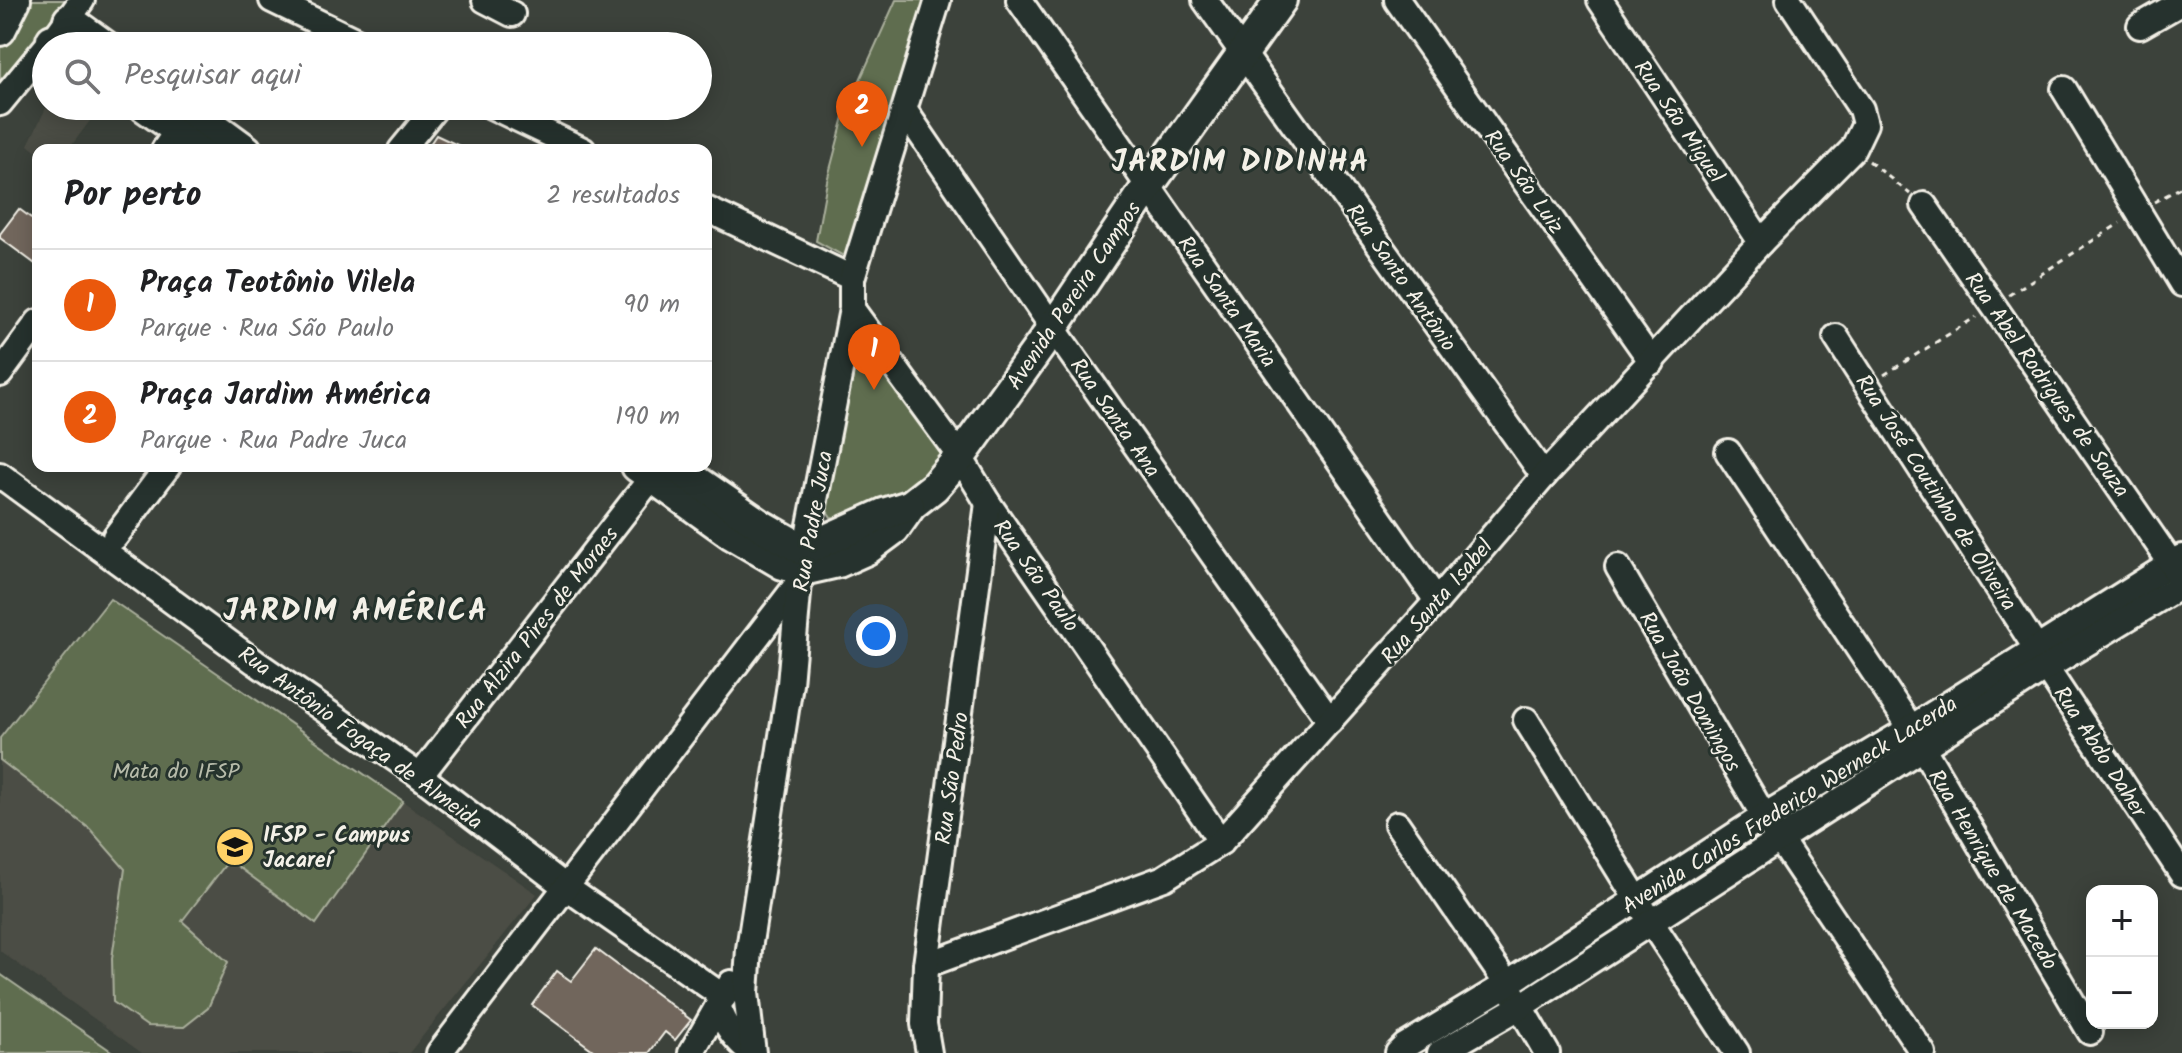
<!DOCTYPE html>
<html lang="pt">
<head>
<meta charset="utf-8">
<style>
	body { margin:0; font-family:Kalam,sans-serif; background:#f6f6f6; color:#202124 }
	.controls { position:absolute; right:24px; bottom:24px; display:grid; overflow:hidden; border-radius:16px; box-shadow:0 4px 20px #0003 }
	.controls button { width:72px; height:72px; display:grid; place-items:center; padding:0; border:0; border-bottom:2px solid #e0e0e0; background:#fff; color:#202124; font:40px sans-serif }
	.you { position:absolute; left:876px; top:636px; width:28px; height:28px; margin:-20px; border:6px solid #fff; border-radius:50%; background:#1a73e8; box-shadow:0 0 0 12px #1a73e833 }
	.badge { display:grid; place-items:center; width:52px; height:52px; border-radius:50%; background:#ea580c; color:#fff; font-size:26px; font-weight:700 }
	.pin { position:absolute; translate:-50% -66px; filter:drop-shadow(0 2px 4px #0008) }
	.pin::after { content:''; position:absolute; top:42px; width:28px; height:24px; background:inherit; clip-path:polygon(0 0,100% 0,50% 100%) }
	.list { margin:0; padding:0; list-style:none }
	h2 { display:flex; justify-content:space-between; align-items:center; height:104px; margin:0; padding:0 32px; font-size:34px }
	h2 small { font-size:26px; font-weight:400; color:#757577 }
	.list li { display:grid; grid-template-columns:52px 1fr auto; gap:24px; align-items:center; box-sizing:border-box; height:112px; padding:0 32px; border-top:2px solid #e0e0e0 }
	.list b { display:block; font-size:30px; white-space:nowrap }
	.list p { margin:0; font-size:26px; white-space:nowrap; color:#757577 }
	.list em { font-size:26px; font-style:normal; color:#757577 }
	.icon { flex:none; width:44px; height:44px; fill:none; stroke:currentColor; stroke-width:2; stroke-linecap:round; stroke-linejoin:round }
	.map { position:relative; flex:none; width:2182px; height:1053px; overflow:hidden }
	.search { position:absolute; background:#fff; box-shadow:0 4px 20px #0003; left:32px; top:32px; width:680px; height:88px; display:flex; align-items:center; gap:20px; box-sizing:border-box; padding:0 28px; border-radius:44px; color:#757577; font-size:30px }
	.panel { position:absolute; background:#fff; box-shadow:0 4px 20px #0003; left:32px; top:144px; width:680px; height:328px; border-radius:16px }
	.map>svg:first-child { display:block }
	.built { fill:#4c4d45 }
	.green { fill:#5f6d4f; stroke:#aaaf9c; stroke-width:2 }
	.building { fill:#71665b; stroke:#f4f1e8; stroke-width:2 }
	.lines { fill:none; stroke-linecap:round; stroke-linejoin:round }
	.minor-casing { stroke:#f4f1e8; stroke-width:30 }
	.major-casing { stroke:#f4f1e8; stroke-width:36 }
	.path { stroke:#f4f1e8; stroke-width:3; stroke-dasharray:6 6; stroke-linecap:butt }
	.minor { stroke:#26332d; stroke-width:24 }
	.major { stroke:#26332d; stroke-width:30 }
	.labels { text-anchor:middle; stroke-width:6; stroke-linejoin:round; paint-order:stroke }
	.street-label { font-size:22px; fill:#f4f1e8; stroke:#26332d }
	.park-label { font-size:22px; fill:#b8bcab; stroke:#26332d }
	.poi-label { font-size:22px; font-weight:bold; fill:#f4f1e8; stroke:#26332d; text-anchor:start }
	.district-label { font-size:30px; font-weight:bold; letter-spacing:2px; fill:#f4f1e8; stroke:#26332d }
</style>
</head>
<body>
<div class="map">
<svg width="2182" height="1053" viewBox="0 0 2182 1053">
	<rect width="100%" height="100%" fill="#3c423b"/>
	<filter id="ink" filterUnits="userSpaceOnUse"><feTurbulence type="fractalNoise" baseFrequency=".0125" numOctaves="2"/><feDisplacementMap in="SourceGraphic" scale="16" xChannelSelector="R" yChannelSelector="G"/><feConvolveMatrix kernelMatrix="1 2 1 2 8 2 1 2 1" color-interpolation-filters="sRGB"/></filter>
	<g filter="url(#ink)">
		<!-- built -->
		<g class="built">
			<polygon points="47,106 101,106 68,150 38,150 38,153 28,145"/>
			<polygon points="110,599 537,894 409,1053 142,1053 0,951 0,738"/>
		</g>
		<!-- green -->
		<g class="green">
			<polygon points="25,0 67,0 0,89 0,46"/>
			<polygon points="896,0 931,0 849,259 816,241 827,181 845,113"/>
			<path d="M 856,336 L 946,441 L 942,467 C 915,483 862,522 831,517 L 827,511 L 852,340 Z"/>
			<polygon points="110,599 403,801 316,924 229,860 182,921 228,962 208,1008 184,1027 147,1026 113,1002 112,958 125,869 90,829 0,760 0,738"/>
			<polygon points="0,974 114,1053 0,1053"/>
		</g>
		<!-- building -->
		<g class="building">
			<polygon points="436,135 468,150 426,150"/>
			<polygon points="19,209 38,223 38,266 0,238 0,234"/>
			<polygon points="596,949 691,1020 675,1040 665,1032 649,1053 597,1053 532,1005 557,971 571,981"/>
		</g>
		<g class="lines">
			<!-- minor casing -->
			<g class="minor-casing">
				<g id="minor">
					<polyline points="272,0 367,46"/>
					<polyline points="485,0 512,14"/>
					<polyline points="1019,0 1437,601"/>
					<polyline points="1205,0 1544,476"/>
					<polyline points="1397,0 1652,362"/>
					<polyline points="1600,0 1761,242"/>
					<polyline points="2140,26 2182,2"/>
					<polyline points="59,32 82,0"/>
					<polyline points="2064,89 2182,284"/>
					<polyline points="0,103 46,47"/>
					<polyline points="491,106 583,150"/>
					<polyline points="905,111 1053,328 1330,721"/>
					<polyline points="164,150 187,116"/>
					<polyline points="401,150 437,106"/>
					<polyline points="706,209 852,278"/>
					<polyline points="852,309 960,457 988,503 1221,842"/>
					<polyline points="1836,337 2036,648 2046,668 2182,874"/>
					<polyline points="0,374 38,322"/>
					<polyline points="1728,452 1911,728 2090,1032"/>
					<polyline points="0,475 255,662 420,776 567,888 724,997"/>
					<polyline points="115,537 168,466"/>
					<polyline points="1618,567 1764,816 1923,1053"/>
					<polyline points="1526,720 1651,922 1737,1053"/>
					<polyline points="420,776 652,477"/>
					<polyline points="1397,824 1507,984 1547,1053"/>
					<polyline points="926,965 1164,878 1221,842 1437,601 1544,476 1761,242 1853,149 1865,124 1861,109 1789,0"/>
					<path d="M 718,1006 C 726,1027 735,1039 752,1053"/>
					<polyline points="439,1053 799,582"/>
					<polyline points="691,1053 731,983"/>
					<polyline points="753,1053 746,993 749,949 790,684 799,582 852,309 852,278 938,0"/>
					<polyline points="929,1053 924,1024 926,965 988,503"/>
					<polyline points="1398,1053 1405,1046 1507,984 1764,816 1911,728 2182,557"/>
					<polyline points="1440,1053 1521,1006 2046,668 2182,585 2171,563 1924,205"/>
				</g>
			</g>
			<!-- major casing -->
			<g class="major-casing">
				<g id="major">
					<polyline points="69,20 105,46"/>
					<polyline points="0,30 15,0"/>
					<polyline points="52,40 60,46"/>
					<polyline points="144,106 206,150"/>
					<polyline points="186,106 246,150"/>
					<polyline points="637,466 732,534 783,564 803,570 838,562 867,549 894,529 911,505 934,487 960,457 1053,328 1148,186 1281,0"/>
					<polyline points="675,466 762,526 804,550 884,514 909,506"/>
				</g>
			</g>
			<!-- path -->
			<g class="path">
				<polyline points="1869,161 1910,194"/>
				<polyline points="2154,202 2182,187"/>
				<polyline points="2009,295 2120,223"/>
				<polyline points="1884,375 1976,317"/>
			</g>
			<!-- minor -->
			<use href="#minor" class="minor"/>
			<!-- major -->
			<use href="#major" class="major"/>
		</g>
	</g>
	<!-- icons -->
	<defs>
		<g id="university-disc" transform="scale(2)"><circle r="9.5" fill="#ffd166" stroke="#26332d"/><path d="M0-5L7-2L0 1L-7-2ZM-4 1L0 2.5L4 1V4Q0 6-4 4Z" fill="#111"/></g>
	</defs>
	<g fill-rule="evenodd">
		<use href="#university-disc" x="235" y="847"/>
	</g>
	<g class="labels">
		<!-- street labels -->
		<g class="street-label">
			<text transform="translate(1680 121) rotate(56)" y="8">Rua São Miguel</text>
			<text transform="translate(1525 181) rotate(55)" y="8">Rua São Luiz</text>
			<text transform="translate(1402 277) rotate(55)" y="8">Rua Santo Antônio</text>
			<text transform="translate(1073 295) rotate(-56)" y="8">Avenida Pereira Campos</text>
			<text transform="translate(1228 301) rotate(55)" y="8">Rua Santa Maria</text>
			<text transform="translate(2048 384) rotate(55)" y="8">Rua Abel Rodrigues de Souza</text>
			<text transform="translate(1116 417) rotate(55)" y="8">Rua Santa Ana</text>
			<text transform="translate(1937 492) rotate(57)" y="8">Rua José Coutinho de Oliveira</text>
			<text transform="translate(812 521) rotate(-80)" y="8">Rua Padre Juca</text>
			<text transform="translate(1037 575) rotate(55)" y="8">Rua São Paulo</text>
			<text transform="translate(1436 601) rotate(-49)" y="8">Rua Santa Isabel</text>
			<text transform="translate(536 627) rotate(-52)" y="8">Rua Alzira Pires de Moraes</text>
			<text transform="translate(1691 691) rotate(60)" y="8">Rua João Domingos</text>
			<text transform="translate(361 737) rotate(36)" y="8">Rua Antônio Fogaça de Almeida</text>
			<text transform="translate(2101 751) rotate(57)" y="8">Rua Abdo Daher</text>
			<text transform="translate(951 778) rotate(-82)" y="8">Rua São Pedro</text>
			<text transform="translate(1789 804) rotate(-32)" y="8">Avenida Carlos Frederico Werneck Lacerda</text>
			<text transform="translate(1994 869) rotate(59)" y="8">Rua Henrique de Macedo</text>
		</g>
		<!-- park labels -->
		<g class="park-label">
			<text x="176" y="778">Mata do IFSP</text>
		</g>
		<!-- poi labels -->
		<g class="poi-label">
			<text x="263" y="842">IFSP - Campus<tspan x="263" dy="25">Jacareí</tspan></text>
		</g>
		<!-- district labels -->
		<g class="district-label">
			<text x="1241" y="171">JARDIM DIDINHA</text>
			<text x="356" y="620">JARDIM AMÉRICA</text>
		</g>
	</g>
</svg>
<div class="controls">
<button>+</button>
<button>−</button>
</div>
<div class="you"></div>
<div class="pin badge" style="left:874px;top:390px">1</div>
<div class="pin badge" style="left:862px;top:147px">2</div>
<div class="search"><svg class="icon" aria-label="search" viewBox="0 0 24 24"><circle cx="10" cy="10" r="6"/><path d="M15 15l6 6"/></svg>Pesquisar aqui</div>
<section class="panel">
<h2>Por perto<small>2 resultados</small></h2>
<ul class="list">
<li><span class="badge">1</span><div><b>Praça Teotônio Vilela</b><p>Parque · Rua São Paulo</p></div><em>90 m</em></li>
<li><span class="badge">2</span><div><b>Praça Jardim América</b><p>Parque · Rua Padre Juca</p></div><em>190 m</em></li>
</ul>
</section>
</div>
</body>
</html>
